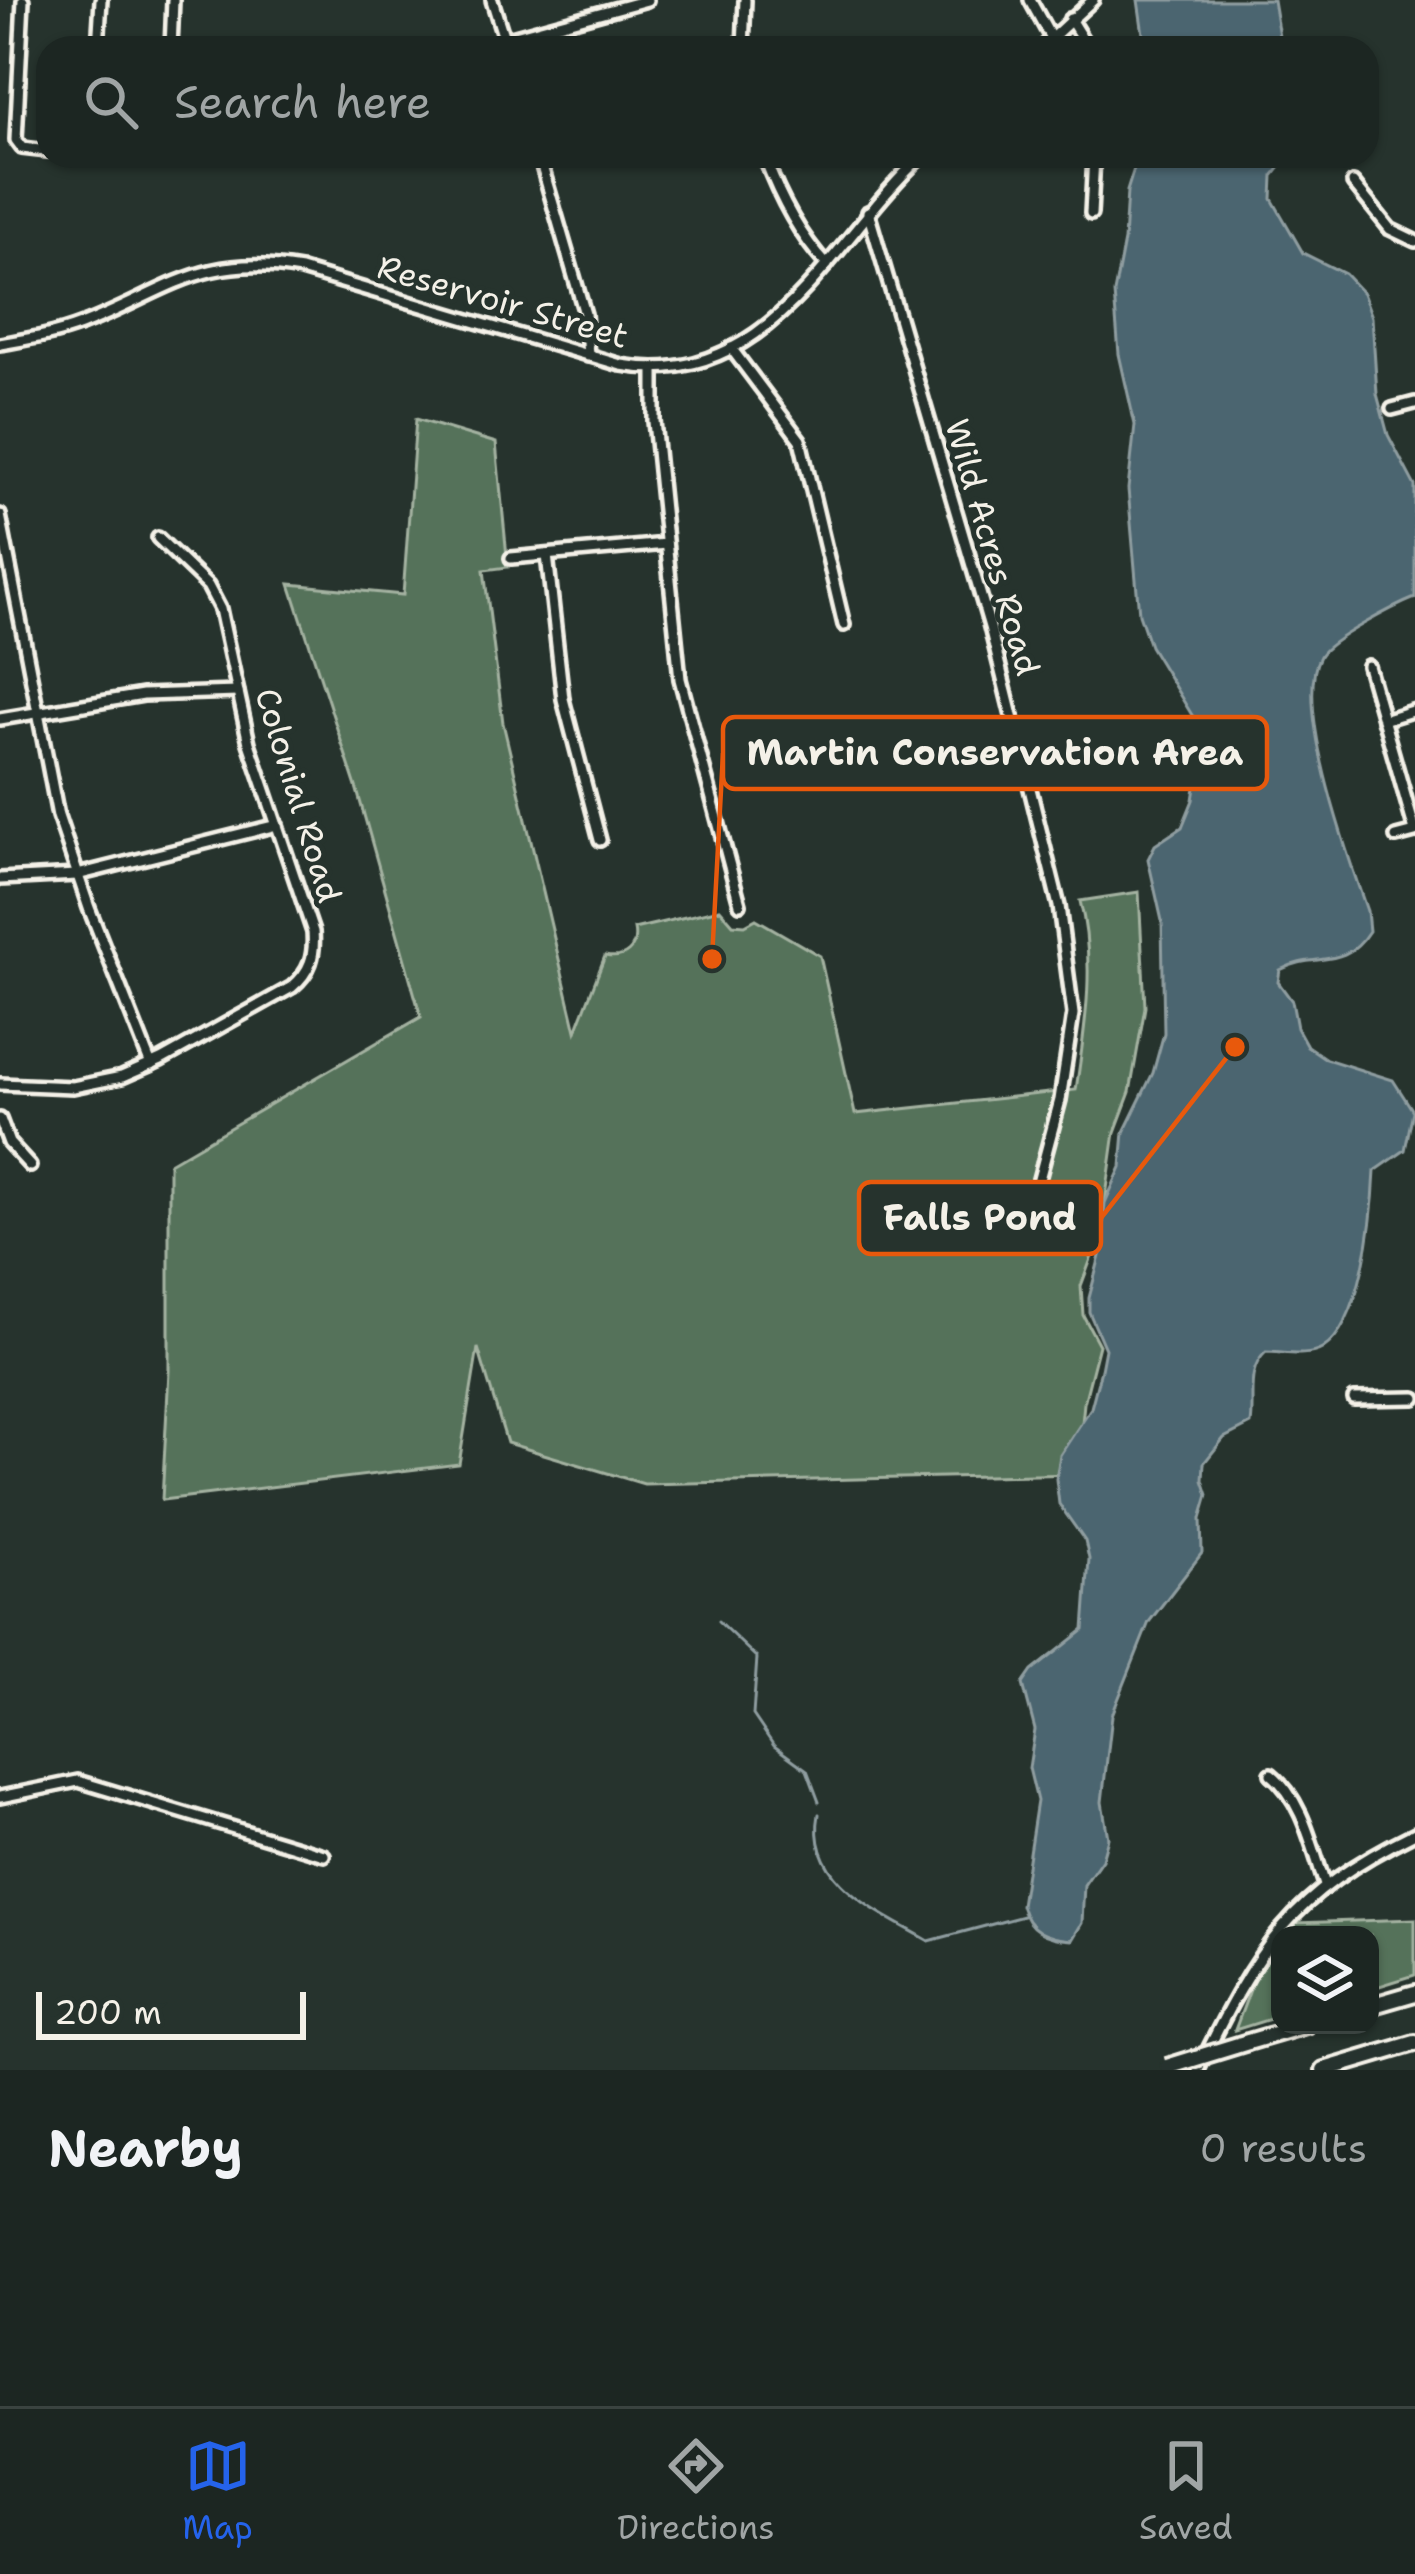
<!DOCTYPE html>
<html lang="en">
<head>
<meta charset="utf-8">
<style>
	body { margin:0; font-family:"Shantell Sans",sans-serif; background:#252e2a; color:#f1f3f6 }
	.controls { position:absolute; right:36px; bottom:36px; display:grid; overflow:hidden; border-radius:24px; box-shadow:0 3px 9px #0004 }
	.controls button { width:108px; height:108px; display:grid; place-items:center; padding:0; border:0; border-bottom:3px solid #3a4340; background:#1c2622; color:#f1f3f6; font:60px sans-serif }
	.scale { position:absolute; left:36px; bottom:30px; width:270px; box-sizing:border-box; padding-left:12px; border:6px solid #f4f1e8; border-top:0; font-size:33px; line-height:42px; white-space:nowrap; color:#f4f1e8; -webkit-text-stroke:9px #26332d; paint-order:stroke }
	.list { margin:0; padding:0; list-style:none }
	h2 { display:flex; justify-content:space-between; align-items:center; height:156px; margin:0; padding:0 48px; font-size:51px }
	h2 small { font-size:39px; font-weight:400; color:#a0a5a5 }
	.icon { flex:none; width:66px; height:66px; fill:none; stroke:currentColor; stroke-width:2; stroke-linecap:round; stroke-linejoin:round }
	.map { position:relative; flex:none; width:1415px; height:2070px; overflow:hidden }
	.search { position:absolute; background:#1c2622; box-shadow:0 3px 9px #0004; left:36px; right:36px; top:36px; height:132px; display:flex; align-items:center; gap:30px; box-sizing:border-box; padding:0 42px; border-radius:36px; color:#a0a5a5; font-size:45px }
	.sheet { height:336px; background:#1c2622 }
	nav { display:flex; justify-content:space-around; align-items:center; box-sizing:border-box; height:168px; border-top:3px solid #3a4340; background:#1c2622; font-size:33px; color:#a0a5a5 }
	nav a { display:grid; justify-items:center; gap:6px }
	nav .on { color:#2563eb }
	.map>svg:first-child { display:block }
	.green { fill:#54725a; stroke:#a4b2a1; stroke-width:3 }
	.water { fill:#4b6570; stroke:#8f9da0; stroke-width:3 }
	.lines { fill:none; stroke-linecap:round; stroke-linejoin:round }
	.stream { stroke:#8f9da0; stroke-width:3 }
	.minor-casing { stroke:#f4f1e8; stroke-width:18 }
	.highway-casing { stroke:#f4f1e8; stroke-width:22 }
	.minor { stroke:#26332d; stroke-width:9 }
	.highway { stroke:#26332d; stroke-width:14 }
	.highway-bridge-casing { stroke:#f4f1e8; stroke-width:22; stroke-linecap:butt }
	.highway-bridge { stroke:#26332d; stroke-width:14 }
	.labels { text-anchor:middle; stroke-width:10; stroke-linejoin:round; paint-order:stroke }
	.street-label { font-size:33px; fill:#f4f1e8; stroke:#26332d }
	.leader { fill:none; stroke:#e8590c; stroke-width:4.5 }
	.callout-dot { fill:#e8590c; stroke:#26332d; stroke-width:4.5 }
	.callout { fill:#26332d; stroke:#e8590c; stroke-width:4.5 }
	.callout-label { font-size:36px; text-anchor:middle; font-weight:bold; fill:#f4f1e8 }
</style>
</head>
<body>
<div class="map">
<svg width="1415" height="2070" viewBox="0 0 1415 2070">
	<rect width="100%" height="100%" fill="#26332d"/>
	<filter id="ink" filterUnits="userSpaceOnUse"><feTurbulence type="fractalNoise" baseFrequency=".00833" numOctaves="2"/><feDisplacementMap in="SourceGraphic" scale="24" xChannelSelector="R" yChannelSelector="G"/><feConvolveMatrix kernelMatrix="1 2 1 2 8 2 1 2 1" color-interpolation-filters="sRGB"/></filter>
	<g filter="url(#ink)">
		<!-- green -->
		<g class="green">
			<path d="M 416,419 L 496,443 L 508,567 L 484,570 L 503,723 L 576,1031 L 605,956 C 625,960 638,949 634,929 L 720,909 L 733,924 L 745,925 L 756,919 L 820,956 L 855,1114 L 1076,1090 C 1085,1029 1096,962 1080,901 L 1139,892 L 1145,1007 L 1130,1092 L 1115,1132 L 1101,1232 L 1081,1286 L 1083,1315 L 1099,1345 L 1084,1403 L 1077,1474 L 644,1484 L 507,1443 L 478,1348 L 459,1464 L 162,1500 L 169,1371 L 169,1163 L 421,1017 L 357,790 L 290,584 L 403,595 Z"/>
			<polygon points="1415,1919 1415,1975 1370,1989 1370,1935 1285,1935 1295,1923"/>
			<polygon points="1280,1940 1280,2016 1235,2030 1254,1979"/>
		</g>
		<!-- water -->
		<g class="water">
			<polygon points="1138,0 1273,0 1281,48 1145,48"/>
			<path d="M 1138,156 L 1289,156 L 1273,176 L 1272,199 L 1303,253 L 1345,274 L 1363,293 L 1372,317 L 1377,394 L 1388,435 L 1415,486 L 1415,598 C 1395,606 1329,640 1320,656 C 1293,704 1349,859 1367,911 L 1369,931 C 1343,972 1315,951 1280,970 L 1278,982 L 1292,1001 L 1297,1028 L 1307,1046 L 1326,1059 L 1393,1080 L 1413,1111 L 1405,1150 L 1375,1171 C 1373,1214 1363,1324 1322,1349 C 1307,1358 1283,1352 1266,1352 C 1245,1371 1255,1398 1251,1424 L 1224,1438 L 1204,1463 L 1203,1480 L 1208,1495 L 1201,1519 L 1202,1553 L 1149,1622 L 1112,1715 L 1102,1802 L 1108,1838 L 1102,1859 L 1084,1885 L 1082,1923 L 1072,1940 C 1047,1938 1028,1932 1021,1905 L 1037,1801 L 1029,1768 L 1035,1730 L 1023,1684 L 1032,1671 L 1084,1630 L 1089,1559 L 1085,1541 L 1059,1504 L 1056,1479 L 1060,1455 L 1091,1408 L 1101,1370 L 1105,1349 L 1089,1312 L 1089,1298 L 1100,1256 L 1105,1203 L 1121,1167 L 1124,1132 L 1153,1073 L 1164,1033 L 1162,921 L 1148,859 L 1155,845 L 1182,827 L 1193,800 L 1201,748 L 1195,720 L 1150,646 L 1139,614 L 1128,489 L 1135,425 L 1119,354 L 1114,293 L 1124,241 L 1127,191 Z"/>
		</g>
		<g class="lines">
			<!-- stream -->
			<g class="stream">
				<polyline points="718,1621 757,1658 753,1715 774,1746 807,1770 819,1802"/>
				<path d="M 819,1814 C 806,1883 880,1912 929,1941 L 1023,1916"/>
			</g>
			<!-- minor casing -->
			<g class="minor-casing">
				<g id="minor">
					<polyline points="23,0 16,140 22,148 48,151"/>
					<polyline points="492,0 507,48"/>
					<polyline points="1030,0 1051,38"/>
					<polyline points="1070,19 1088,48"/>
					<polyline points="504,39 647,0"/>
					<polyline points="98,48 101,0"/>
					<polyline points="171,48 173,0"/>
					<polyline points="743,48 745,0"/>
					<polyline points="1041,48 1093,0"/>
					<polyline points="131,156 157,156"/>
					<polyline points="539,156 585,314 588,356"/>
					<path d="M 764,156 C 779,196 798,234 827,265"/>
					<polyline points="1353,183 1390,229 1415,241"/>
					<polyline points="868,212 990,627 1059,906 1073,1014 1060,1100 1038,1183"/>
					<polyline points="1091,214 1094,156"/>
					<path d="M 0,344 C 28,339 55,335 81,325 C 167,292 202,252 301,270 L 621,365 C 769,391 832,239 922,156"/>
					<polyline points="731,348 800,440 844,625"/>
					<polyline points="654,370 654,421 680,679 740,904"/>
					<polyline points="1392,409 1415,403"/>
					<polyline points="0,515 58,816 89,908 151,1065"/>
					<polyline points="547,555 563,699 600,840"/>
					<polyline points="511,558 666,544"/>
					<polyline points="1368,666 1415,831"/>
					<polyline points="0,719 143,695 238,692"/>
					<polyline points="1383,720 1415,710"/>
					<polyline points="1396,837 1415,832"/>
					<polyline points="0,879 77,875 277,825"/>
					<path d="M 0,1084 L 73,1087 L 122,1077 L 161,1060 L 292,987 C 310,972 315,956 313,932 L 249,743 L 220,609 L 208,586 L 158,538"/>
					<polyline points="0,1119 9,1143 30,1166"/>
					<polyline points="1354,1399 1415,1398"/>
					<path d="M 1271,1774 C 1303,1800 1312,1847 1325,1885"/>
					<polyline points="0,1797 78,1781 324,1855"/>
					<path d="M 1198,2070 C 1258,1947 1289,1895 1415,1833"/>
				</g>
			</g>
			<!-- highway casing -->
			<g class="highway-casing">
				<g id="highway">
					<polyline points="1370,2006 1415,1993"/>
					<polyline points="1248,2042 1306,2025"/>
					<polyline points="1324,2070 1415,2043"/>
				</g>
			</g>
			<!-- minor -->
			<use href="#minor" class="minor"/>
			<!-- highway -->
			<use href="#highway" class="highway"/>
			<!-- highway-bridge casing -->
			<g class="highway-bridge-casing">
				<polyline id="highway-bridge" points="1167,2067 1248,2042"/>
			</g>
			<!-- highway-bridge -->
			<use href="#highway-bridge" class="highway-bridge"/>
		</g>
	</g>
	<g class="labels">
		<!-- street labels -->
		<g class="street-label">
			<text transform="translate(503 301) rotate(16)" y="12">Reservoir Street</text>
			<text transform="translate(993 547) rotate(74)" y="12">Wild Acres Road</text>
			<text transform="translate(299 795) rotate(73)" y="12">Colonial Road</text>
		</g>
	</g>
	<!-- callouts -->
	<path class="leader" d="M712 959L723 753M1235 1047L1101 1218"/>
	<g class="callout-dot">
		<circle cx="712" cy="959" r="12"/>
		<circle cx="1235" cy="1047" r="12"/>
	</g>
	<g class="callout">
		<rect x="723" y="717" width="544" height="72" rx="12"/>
		<rect x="859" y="1182" width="242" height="72" rx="12"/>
	</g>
	<g class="callout-label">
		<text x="995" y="765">Martin Conservation Area</text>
		<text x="980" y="1230">Falls Pond</text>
	</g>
</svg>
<div class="controls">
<button><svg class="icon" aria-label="layers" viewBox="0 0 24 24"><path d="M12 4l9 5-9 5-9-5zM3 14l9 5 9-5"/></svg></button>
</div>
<div class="scale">200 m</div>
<div class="search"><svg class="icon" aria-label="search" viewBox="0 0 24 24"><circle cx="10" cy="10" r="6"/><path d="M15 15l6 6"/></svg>Search here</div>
</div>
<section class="sheet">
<h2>Nearby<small>0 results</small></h2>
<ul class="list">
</ul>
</section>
<nav>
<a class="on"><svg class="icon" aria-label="map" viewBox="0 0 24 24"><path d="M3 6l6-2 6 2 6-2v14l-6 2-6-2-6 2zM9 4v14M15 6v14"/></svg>Map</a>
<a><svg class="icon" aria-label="directions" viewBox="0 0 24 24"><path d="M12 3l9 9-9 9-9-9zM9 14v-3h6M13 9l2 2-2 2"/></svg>Directions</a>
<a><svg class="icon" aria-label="saved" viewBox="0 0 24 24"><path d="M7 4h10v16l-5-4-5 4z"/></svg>Saved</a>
</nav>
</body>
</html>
